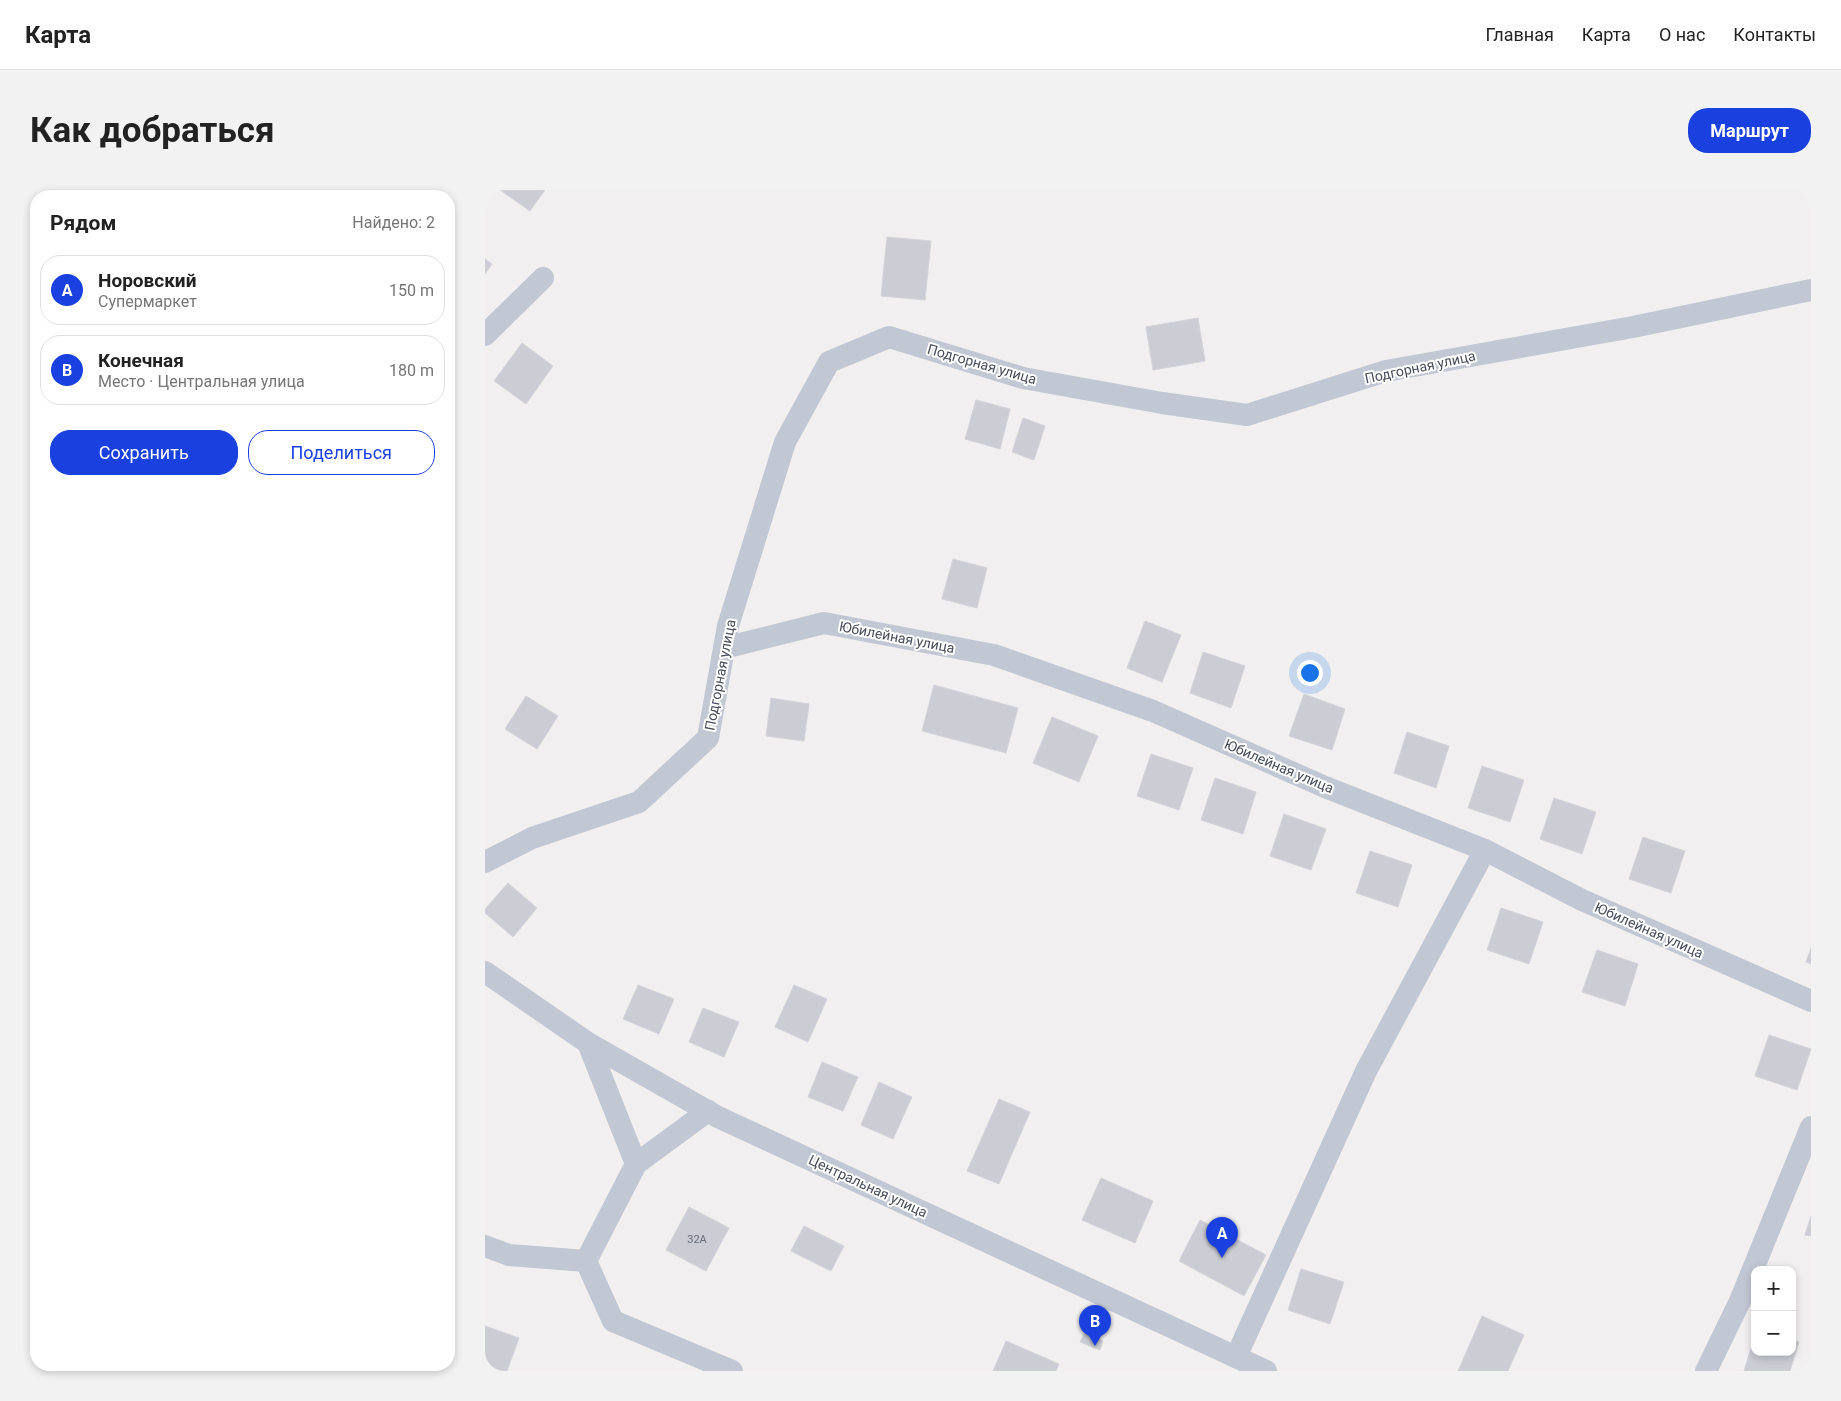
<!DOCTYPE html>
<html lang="ru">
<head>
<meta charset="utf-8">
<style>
	body { margin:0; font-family:Roboto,sans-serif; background:#f2f2f2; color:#222 }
	.controls { position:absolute; right:15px; bottom:15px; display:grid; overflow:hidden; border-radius:10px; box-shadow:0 2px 8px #0003 }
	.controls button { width:45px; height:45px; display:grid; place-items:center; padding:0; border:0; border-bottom:1px solid #e0e0e0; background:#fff; color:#222; font:25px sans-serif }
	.you { position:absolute; left:824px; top:482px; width:18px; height:18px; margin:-12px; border:4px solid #fff; border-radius:50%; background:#1a73e8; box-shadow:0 0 0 8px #1a73e833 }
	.badge { display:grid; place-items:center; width:32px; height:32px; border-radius:50%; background:#1a41e0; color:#fff; font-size:16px; font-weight:700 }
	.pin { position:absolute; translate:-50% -41px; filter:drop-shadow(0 1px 2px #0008) }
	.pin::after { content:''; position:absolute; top:26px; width:18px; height:15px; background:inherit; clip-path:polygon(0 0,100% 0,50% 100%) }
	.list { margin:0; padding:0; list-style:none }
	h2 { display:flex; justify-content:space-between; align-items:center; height:65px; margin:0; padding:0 20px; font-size:21px }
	h2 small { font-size:16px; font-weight:400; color:#767676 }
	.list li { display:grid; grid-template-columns:32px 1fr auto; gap:15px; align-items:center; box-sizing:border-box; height:70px; margin:0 10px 10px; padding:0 10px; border:1px solid #e0e0e0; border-radius:20px }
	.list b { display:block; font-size:19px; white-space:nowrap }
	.list p { margin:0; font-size:16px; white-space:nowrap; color:#767676 }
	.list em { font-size:16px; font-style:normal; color:#767676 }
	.actions { display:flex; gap:10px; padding:15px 20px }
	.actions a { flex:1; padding:11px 0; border:1px solid #1a41e0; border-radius:20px; text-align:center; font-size:18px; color:#1a41e0 }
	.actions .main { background:#1a41e0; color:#fff }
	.map { position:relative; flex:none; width:1326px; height:1181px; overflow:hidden; border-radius:20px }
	header { display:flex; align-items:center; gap:30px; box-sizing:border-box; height:70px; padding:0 25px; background:#fff; border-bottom:1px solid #e0e0e0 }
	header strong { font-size:24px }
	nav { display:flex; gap:28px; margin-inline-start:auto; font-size:18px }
	.intro { display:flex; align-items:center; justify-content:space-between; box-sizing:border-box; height:120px; padding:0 30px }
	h1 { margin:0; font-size:35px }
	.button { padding:12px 22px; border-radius:20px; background:#1a41e0; color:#fff; font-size:18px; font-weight:700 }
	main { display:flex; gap:30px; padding:0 30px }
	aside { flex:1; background:#fff; border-radius:20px; box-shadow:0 2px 8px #0003 }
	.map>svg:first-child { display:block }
	.building { fill:#cbccd4; stroke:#d3d3da }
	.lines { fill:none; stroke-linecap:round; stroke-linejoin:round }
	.minor { stroke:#c2c7d4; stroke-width:22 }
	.labels { text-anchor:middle; stroke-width:4; stroke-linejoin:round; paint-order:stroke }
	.number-label { font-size:11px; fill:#686d7a }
	.street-label { font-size:14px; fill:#474d5c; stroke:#fff }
</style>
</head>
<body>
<header>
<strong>Карта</strong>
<nav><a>Главная</a><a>Карта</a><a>О нас</a><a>Контакты</a></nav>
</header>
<div class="intro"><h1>Как добраться</h1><a class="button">Маршрут</a></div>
<main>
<aside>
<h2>Рядом<small>Найдено: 2</small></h2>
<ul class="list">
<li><span class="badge">A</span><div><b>Норовский</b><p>Супермаркет</p></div><em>150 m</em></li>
<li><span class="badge">B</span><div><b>Конечная</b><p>Место · Центральная улица</p></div><em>180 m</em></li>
</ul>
<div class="actions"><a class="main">Сохранить</a><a>Поделиться</a></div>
</aside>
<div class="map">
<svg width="1326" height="1181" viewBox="0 0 1326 1181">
	<rect width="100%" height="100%" fill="#f1efef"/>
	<!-- building -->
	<g class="building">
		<polygon points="15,0 60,0 45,21"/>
		<polygon points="402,47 446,51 440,110 396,106"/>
		<polygon points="0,69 7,74 0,84"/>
		<polygon points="713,128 720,171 668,180 661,137"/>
		<polygon points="37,153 68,176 41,214 9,191"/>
		<polygon points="491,210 525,219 515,259 480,249"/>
		<polygon points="538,228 560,236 549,270 527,262"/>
		<polygon points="468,369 502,378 492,418 457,409"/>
		<polygon points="660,431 696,445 677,492 642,478"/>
		<polygon points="718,462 760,476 746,518 705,503"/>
		<polygon points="449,495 533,518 521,563 437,541"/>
		<polygon points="819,504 860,519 847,560 804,546"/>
		<polygon points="41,506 73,526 52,559 20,539"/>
		<polygon points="286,508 324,514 319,551 281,546"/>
		<polygon points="567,527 613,546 594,592 548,573"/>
		<polygon points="922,542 964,556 951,598 909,583"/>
		<polygon points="666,564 708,578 694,620 652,606"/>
		<polygon points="997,576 1039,590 1025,632 983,618"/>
		<polygon points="730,588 771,602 758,644 716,630"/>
		<polygon points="1069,608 1111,622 1097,664 1055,649"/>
		<polygon points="799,624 841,639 826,680 785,666"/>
		<polygon points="1158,647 1200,661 1186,703 1144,689"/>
		<polygon points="885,661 927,675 913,717 871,703"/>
		<polygon points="23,693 52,718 28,747 0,723 0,719"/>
		<polygon points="1016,718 1058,732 1044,774 1002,760"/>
		<polygon points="1326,758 1326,774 1321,772"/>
		<polygon points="1112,760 1153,774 1140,816 1097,802"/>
		<polygon points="153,795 189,809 174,844 138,829"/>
		<polygon points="309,795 342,809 323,852 290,837"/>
		<polygon points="218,818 254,832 239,867 204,852"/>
		<polygon points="1284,845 1326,859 1312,900 1270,886"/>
		<polygon points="337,872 373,887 358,921 323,907"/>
		<polygon points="394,892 427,907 408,949 376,935"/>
		<polygon points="514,909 545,922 514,994 482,981"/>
		<polygon points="616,988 668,1011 650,1053 597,1030"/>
		<polygon points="204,1017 244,1038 221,1081 181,1060"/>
		<polygon points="1326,1026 1326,1046 1320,1045"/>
		<polygon points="715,1030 781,1065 759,1106 694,1071"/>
		<polygon points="319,1036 359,1056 346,1081 306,1061"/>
		<polygon points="816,1079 859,1092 845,1134 803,1120"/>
		<polygon points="997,1126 1039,1145 1023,1181 973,1181"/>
		<polygon points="0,1136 34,1148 22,1181 0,1181"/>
		<polygon points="599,1144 618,1151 615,1160 595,1152"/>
		<polygon points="1270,1145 1270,1162 1307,1162 1307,1150 1314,1152 1305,1181 1259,1181"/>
		<polygon points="521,1151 574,1174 571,1181 508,1181"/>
	</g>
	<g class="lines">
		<!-- minor -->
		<g class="minor">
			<polyline points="0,145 58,88"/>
			<polyline points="239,458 339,433 509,465 668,521 840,597 1000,660 1097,710 1326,811"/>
			<polyline points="0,672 47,648 154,612 223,548 243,436 300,252 344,172 404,147 538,188 677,213 762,225 901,181 1148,137 1326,100"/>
			<polyline points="0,782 103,853 233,927 781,1181"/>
			<polyline points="103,853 151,974"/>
			<polyline points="0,1056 24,1065 101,1071 128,1131 247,1181"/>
			<polyline points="101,1071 151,974 223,921"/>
			<polyline points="751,1167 881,881 1000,660"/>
			<polyline points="1221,1181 1255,1111 1326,937"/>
		</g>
	</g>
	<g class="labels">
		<!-- number labels -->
		<g class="number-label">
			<text x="212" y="1053">32А</text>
		</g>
		<!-- street labels -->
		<g class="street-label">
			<text transform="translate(497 174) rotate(16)" y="5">Подгорная улица</text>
			<text transform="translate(935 177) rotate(-12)" y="5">Подгорная улица</text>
			<text transform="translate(412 447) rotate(11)" y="5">Юбилейная улица</text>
			<text transform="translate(235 485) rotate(-79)" y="5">Подгорная улица</text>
			<text transform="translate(794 576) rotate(23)" y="5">Юбилейная улица</text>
			<text transform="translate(1164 740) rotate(24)" y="5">Юбилейная улица</text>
			<text transform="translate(383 996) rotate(25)" y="5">Центральная улица</text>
		</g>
	</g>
</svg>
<div class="controls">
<button>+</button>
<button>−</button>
</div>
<div class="you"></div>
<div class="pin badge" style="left:737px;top:1068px">A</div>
<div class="pin badge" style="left:610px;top:1156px">B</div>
</div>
</main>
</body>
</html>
